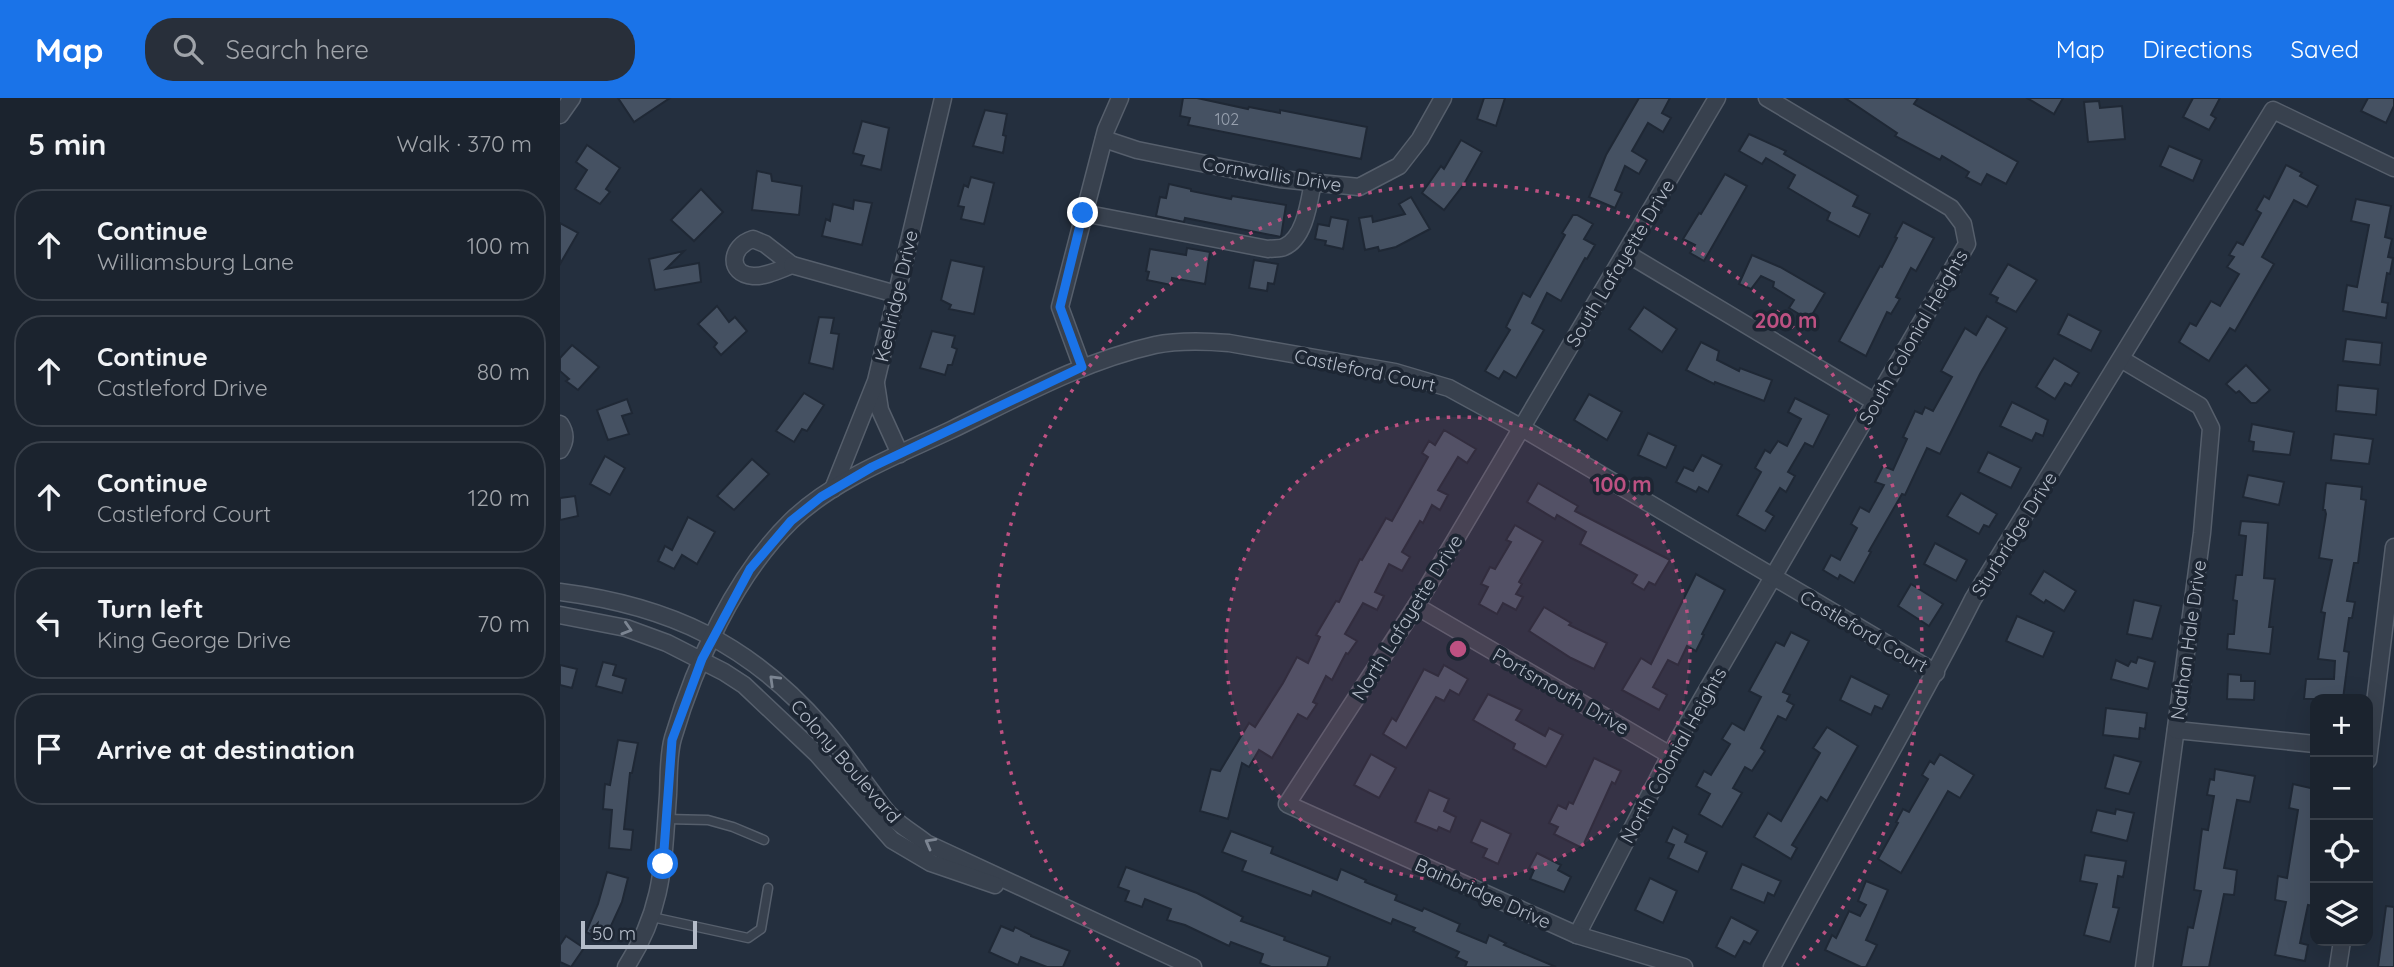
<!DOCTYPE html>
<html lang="en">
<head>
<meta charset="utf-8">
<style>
	body { margin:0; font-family:Quicksand,sans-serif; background:#282f3a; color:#f1f3f6 }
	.controls { position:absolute; right:21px; bottom:21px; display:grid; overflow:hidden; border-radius:14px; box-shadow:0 7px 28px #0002 }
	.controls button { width:63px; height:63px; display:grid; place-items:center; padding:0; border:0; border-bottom:2px solid #39404a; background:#1b232e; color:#f1f3f6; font:35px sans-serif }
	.scale { position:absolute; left:21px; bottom:18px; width:116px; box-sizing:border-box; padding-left:7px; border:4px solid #b4bcc9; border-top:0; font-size:19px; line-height:24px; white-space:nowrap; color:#b4bcc9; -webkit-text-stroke:5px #1d2633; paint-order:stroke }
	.stop { position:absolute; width:21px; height:21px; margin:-16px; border:5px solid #1a73e8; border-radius:50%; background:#fff }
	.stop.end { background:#1a73e8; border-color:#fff; box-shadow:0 2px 7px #0008 }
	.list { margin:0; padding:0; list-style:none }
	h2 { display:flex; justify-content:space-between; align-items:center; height:91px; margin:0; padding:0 28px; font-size:30px }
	h2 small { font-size:23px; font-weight:400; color:#a0a4aa }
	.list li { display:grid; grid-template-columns:46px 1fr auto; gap:21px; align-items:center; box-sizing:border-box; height:112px; margin:0 14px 14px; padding:0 14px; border:2px solid #39404a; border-radius:28px }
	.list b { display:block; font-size:26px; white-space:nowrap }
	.list p { margin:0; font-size:23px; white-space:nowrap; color:#a0a4aa }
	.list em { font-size:23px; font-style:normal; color:#a0a4aa }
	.icon { flex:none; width:38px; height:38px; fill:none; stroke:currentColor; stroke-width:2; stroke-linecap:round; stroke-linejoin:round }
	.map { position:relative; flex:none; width:1834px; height:869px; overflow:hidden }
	header { display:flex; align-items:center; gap:42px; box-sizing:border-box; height:98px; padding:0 35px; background:#1a73e8; color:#fff }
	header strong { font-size:33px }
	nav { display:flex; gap:38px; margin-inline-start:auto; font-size:24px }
	.search { width:490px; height:63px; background:#282f3a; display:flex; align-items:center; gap:18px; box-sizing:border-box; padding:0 24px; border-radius:28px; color:#a0a4aa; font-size:26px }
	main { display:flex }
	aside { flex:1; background:#1b232e }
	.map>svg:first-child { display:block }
	.building { fill:#455162; stroke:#1f2835; stroke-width:2 }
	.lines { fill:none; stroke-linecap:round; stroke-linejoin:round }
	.service-casing { stroke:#565f6c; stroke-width:11 }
	.minor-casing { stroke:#565f6c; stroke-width:19 }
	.service { stroke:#38414e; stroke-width:8 }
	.minor { stroke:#38414e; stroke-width:16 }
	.oneway { stroke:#7c8592 }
	.route { stroke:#1a73e8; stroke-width:9 }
	.ring { fill:none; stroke:#bd5182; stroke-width:3.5; stroke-dasharray:3.5 7 }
	.labels { text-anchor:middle; stroke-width:7; stroke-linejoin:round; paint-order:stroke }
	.number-label { font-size:16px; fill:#98a1af }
	.street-label { font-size:19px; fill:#b4bcc9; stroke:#1d2633 }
	.centre { fill:#bd5182; stroke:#1d2633; stroke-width:3.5 }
	.ring-label { font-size:21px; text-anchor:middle; font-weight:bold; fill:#bd5182; stroke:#1d2633; stroke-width:7; stroke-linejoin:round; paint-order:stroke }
</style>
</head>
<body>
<header>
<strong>Map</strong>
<div class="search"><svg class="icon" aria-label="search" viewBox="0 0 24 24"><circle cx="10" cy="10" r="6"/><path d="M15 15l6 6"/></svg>Search here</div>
<nav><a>Map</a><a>Directions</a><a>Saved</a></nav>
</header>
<main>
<aside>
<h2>5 min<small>Walk · 370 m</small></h2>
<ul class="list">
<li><svg class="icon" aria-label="ahead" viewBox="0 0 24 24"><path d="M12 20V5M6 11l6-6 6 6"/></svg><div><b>Continue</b><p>Williamsburg Lane</p></div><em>100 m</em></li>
<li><svg class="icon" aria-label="ahead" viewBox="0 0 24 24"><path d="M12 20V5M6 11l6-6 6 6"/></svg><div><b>Continue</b><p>Castleford Drive</p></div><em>80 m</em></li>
<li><svg class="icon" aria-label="ahead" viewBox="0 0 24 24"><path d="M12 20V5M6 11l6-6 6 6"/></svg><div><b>Continue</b><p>Castleford Court</p></div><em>120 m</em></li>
<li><svg class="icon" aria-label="left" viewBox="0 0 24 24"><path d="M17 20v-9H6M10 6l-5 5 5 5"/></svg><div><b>Turn left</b><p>King George Drive</p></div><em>70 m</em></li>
<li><svg class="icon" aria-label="arrive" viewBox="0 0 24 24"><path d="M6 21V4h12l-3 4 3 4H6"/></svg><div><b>Arrive at destination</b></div></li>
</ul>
</aside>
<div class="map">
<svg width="1834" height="869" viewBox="0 0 1834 869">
	<rect width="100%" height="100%" fill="#242f3e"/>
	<!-- building -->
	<g class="building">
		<polygon points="58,0 110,0 74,24"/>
		<polygon points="623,0 637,0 688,11 689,9 720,15 720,12 807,29 801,61 628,27 630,20 620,18"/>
		<polygon points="924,0 945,0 936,28 917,21"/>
		<polygon points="1079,0 1110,0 1102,15 1111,20 1103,34 1088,25 1072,53 1087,62 1079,76 1065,68 1055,92 1062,95 1055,110 1029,99 1046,57"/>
		<polygon points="1285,0 1358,0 1354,6 1458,64 1446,86 1427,76 1421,87 1406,79 1409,74 1382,58 1380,62 1335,38 1337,35"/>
		<polygon points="1467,0 1503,0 1494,16"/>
		<polygon points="1633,0 1660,0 1651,17 1656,20 1649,32 1623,19"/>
		<polygon points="1808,0 1834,0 1834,8 1826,25 1801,13"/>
		<polygon points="1539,3 1540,10 1562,8 1565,41 1528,44 1524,4"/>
		<polygon points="425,12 447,16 443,37 446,38 443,55 413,48"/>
		<polygon points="302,23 329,30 321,72 301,67 304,58 293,55"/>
		<polygon points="1189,36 1226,53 1224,56 1298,98 1293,108 1310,116 1299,139 1267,122 1270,115 1228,90 1235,77 1206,60 1202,66 1179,53"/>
		<polygon points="901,42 922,54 904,86 884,112 862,95 881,68 884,71"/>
		<polygon points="27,47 60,70 46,91 50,94 40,106 15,91 27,72 16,64"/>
		<polygon points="1609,48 1642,62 1633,83 1600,68"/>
		<polygon points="1726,67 1742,75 1740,78 1758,88 1747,109 1734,102 1702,159 1714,166 1675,233 1670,230 1649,263 1619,244 1630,225 1636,228 1651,203 1660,208 1679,176 1667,169 1674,159 1669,157 1677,144 1683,147 1701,115 1696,112 1704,98 1709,101"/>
		<polygon points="197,73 211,76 212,83 242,88 239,117 192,112"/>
		<polygon points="1165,76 1187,88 1144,163 1130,155 1135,147 1123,141 1139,115 1141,116"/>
		<polygon points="411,79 434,85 424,126 401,121 404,109 398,108 404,87 408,89"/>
		<polygon points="609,86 631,91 631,93 671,101 672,98 726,107 721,139 625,120 624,124 596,118 600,99 606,100"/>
		<polygon points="141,91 163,114 134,143 111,122"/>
		<polygon points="851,99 870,131 836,149 819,153 818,149 805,152 799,120 812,118 813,124 845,116 839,106"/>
		<polygon points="1796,101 1831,108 1825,139 1832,141 1828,159 1833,160 1830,176 1827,175 1822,204 1828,205 1826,220 1783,213 1787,187 1797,189 1809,127 1791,123"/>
		<polygon points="294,102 312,105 302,147 262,138 266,121 270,123 273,106 293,111"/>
		<polygon points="1013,117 1017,117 1033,126 1024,141 1035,147 1027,161 1025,160 1001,203 987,195 972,225 984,232 956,280 944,273 939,281 925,273 950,232 946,229 963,195 970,199 1005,137 1002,135"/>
		<polygon points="771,119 788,122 783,151 765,147 766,143 755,141 758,126 769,128"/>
		<polygon points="1343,124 1374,140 1356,173 1351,170 1336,199 1340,201 1331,216 1327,214 1306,258 1279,243 1320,168 1322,169 1337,140 1335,139"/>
		<polygon points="0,125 18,135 0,166"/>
		<polygon points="627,150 650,154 645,186 612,180 611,187 587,182 589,174 586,173 590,151 626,157"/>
		<polygon points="124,153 106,171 139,165 141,184 95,192 89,161"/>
		<polygon points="1192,157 1220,169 1265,195 1249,222 1229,210 1234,202 1213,189 1214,184 1201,178 1191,191 1179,186"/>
		<polygon points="391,162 424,169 414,216 389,211 391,207 381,202"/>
		<polygon points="694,162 718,166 714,186 708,185 707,193 689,190"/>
		<polygon points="1448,166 1477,182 1456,214 1436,204 1438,200 1430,196"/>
		<polygon points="157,208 169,224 175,219 187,233 161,257 154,249 157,245 138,226"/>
		<polygon points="1084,209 1117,231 1102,254 1069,231"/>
		<polygon points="1508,216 1541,233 1531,253 1498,236"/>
		<polygon points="1427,218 1447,230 1420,276 1380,356 1367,350 1345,397 1342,396 1309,453 1311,454 1294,485 1280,477 1278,481 1263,472 1271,457 1280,462 1297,430 1291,426 1300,409 1309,414 1324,387 1315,384 1323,368 1333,372 1347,341 1343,339 1355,313 1362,316 1365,309 1373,313 1392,279 1381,273 1405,230 1416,237"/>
		<polygon points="259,219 274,220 271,235 279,236 273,271 249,265"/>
		<polygon points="372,233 395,238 392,249 397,251 392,267 388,267 385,277 360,270"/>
		<polygon points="1786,241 1822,245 1820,267 1783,263"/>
		<polygon points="1141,244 1159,253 1157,262 1179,273 1180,270 1212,282 1204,303 1155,284 1154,286 1126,272"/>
		<polygon points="12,247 39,269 18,292 6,283 9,281 0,273 0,260"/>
		<polygon points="1494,260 1519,275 1511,288 1505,285 1495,301 1476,289"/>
		<polygon points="1686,267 1710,292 1696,305 1691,305 1679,293 1676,295 1666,286"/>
		<polygon points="1778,287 1818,291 1816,317 1776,313"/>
		<polygon points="244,295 264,307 247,333 242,331 234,344 216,333"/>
		<polygon points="1029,296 1062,314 1047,342 1014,322"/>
		<polygon points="1235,300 1269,317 1253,349 1245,345 1228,374 1235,378 1226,394 1220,390 1206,413 1214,418 1205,433 1177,417 1201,374 1195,370 1205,352 1210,355 1218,343 1227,348 1241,321 1228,314"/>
		<polygon points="67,301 72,315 62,318 69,336 48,342 37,312"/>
		<polygon points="1452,304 1488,322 1483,338 1476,335 1472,343 1440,328"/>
		<polygon points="1692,326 1734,334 1730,357 1693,353 1694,344 1689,343"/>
		<polygon points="884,332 916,351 907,365 898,359 878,392 888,397 880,412 872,407 863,425 860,423 842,454 850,459 842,473 829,466 815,494 824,498 817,512 803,505 785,536 797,543 788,556 786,555 772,582 766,578 753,604 757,606 747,621 738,616 712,660 699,652 689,669 682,665 668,721 640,713 651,671 660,673 689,625 695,629 723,585 737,559 748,565 760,539 756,537 776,503 779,504 800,461 802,462 826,420 832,423 868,359 862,355 869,343 875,347"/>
		<polygon points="1088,335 1116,348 1106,370 1078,357"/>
		<polygon points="1774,336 1813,341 1809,366 1771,362"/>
		<polygon points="1428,354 1461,370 1451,390 1418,374"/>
		<polygon points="1142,357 1162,367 1148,394 1139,389 1136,394 1116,384 1124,369 1133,373"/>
		<polygon points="45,358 65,370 50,397 30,386"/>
		<polygon points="192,361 209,376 174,412 157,398"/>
		<polygon points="1688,377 1724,384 1719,407 1683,399"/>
		<polygon points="978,385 1018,408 1015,413 1110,462 1095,487 1089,484 1084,492 1072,485 1077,477 1020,446 1026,434 997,417 995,421 967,404"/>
		<polygon points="1766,385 1802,389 1801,401 1806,402 1798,465 1794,465 1787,503 1795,504 1792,520 1789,520 1784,553 1789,554 1783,601 1744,601 1746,581 1774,581 1775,563 1758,561 1765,515 1761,514 1772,462 1759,460 1766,416 1765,412 1763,412"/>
		<polygon points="1401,395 1437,416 1429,429 1424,427 1419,436 1387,418"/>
		<polygon points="15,398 18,418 0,422 0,400"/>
		<polygon points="128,419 155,434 137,466 122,457 114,471 98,463 105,448 112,452"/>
		<polygon points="1681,423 1708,425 1704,480 1715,481 1709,529 1713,529 1710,556 1667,551 1668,536 1674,536 1677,503 1673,502 1676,477 1682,477 1686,438 1679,437"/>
		<polygon points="955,427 983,443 959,484 962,486 956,496 963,499 956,512 943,505 937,516 919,506 928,489 921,486 930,469 935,471 951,444 946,442"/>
		<polygon points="1375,445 1407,462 1396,483 1364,466"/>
		<polygon points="1484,473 1516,493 1504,513 1486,502 1484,505 1470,496"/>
		<polygon points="1136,476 1165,492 1142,536 1144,537 1136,553 1127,548 1118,567 1108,562 1093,589 1107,597 1099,612 1062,592 1081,560 1091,566"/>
		<polygon points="1351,486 1383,506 1369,528 1338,508"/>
		<polygon points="1574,502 1601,508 1592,541 1567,536"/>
		<polygon points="984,509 1011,525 1009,527 1047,545 1034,571 1011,560 969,533"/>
		<polygon points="1457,518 1494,534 1483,559 1446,543"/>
		<polygon points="1231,534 1249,543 1223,594 1230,597 1227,603 1234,607 1226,622 1218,618 1201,650 1205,653 1192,673 1185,669 1173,690 1182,695 1162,729 1139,716 1150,696 1136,688 1144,673 1151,677 1170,646 1162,641 1172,625 1184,632 1201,599 1189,593 1216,544 1224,548"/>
		<polygon points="1578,559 1595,564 1588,591 1551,581 1556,562 1568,568 1571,563 1576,565"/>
		<polygon points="43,564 56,567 53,577 66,581 62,595 36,588"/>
		<polygon points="0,567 17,571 12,590 0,587"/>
		<polygon points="884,567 908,581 899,597 890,592 884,603 876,599 846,650 823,636 832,620 836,623 864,571 878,578"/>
		<polygon points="1668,576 1681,577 1681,583 1695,583 1694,602 1667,601"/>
		<polygon points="1291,578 1329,597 1322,611 1315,608 1311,617 1280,602"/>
		<polygon points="928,596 962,612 956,622 985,638 989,630 1003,637 986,669 953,651 955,646 913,622"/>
		<polygon points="1546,610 1587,615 1585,631 1580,630 1579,641 1543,637"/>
		<polygon points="1267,629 1298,648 1267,703 1261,699 1232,747 1237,750 1231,761 1194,739 1208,715 1221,723 1260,655 1253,650"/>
		<polygon points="58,642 78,645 72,675 70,675 64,731 73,732 71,752 49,750 52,712 43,711 45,686 50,687"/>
		<polygon points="811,656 836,670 819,700 794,687"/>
		<polygon points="1380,656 1414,677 1400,700 1388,693 1341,775 1318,761 1338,725 1336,724 1343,711 1349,714 1368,681 1362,677 1370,663 1374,666"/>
		<polygon points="1554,657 1581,664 1569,696 1545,690"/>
		<polygon points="1034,660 1061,673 1055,686 1052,684 1022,750 994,736 998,729 989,725 998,707 1006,711 1009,704 1013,706"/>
		<polygon points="1655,671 1695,678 1690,704 1677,702 1664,770 1677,772 1674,797 1664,796 1649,869 1621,869 1628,829 1633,830 1641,793 1634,792 1642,731 1648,732 1654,698 1647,697 1650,681 1654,682"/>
		<polygon points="1733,686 1755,691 1755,792 1753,808 1748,807 1740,845 1748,847 1745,863 1715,857 1726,804 1715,802 1718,778 1727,780 1738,712 1729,710"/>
		<polygon points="869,692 889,701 884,713 896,719 890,734 879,729 877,733 855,724"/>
		<polygon points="1556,711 1574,715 1567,743 1531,734 1537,712 1555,716"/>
		<polygon points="921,722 951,736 938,766 923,759 927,751 911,744"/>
		<polygon points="1113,729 1128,737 1125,744 1147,754 1138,774 1108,760 1114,747 1106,744"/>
		<polygon points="671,733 713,749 711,755 777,782 781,771 806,782 805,784 837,797 835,802 862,813 864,810 900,826 897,833 926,845 929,837 946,845 944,847 996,869 905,869 907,864 896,859 899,854 853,833 855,830 833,821 831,826 753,793 751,798 682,773 686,763 662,754"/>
		<polygon points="977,755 1001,767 998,772 1011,779 1004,794 970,781 974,772 969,770"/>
		<polygon points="1525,757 1566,763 1563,779 1558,778 1553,809 1559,810 1550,844 1524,837 1537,786 1520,783"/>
		<polygon points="1182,766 1221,783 1214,798 1208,795 1204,805 1171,791"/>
		<polygon points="566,769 637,795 683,819 681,823 725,839 724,842 770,859 767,869 711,869 700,865 703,856 671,844 669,848 625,827 607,822 611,811 585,801 582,809 565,803 569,793 558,789"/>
		<polygon points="47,774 68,780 62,804 44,843 26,834 38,806"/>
		<polygon points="1090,780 1117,793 1103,825 1075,812"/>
		<polygon points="1306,783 1328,792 1306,842 1317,847 1306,869 1301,869 1265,852 1272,837 1276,840 1289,813 1300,818 1306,807 1298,803"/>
		<polygon points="1826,808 1834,809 1834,869 1818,869"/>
		<polygon points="1171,819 1198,833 1190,846 1184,843 1175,859 1156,849"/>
		<polygon points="441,828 453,833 455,829 471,837 471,838 510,853 503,869 487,869 461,859 458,867 429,854"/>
		<polygon points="6,838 24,850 11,869 0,864 0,847"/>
	</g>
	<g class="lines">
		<!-- service casing -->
		<g class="service-casing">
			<g id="service">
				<polyline points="106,721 148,722 173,729 204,742"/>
				<polyline points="92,819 188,840 201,831 208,790"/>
			</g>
		</g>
		<!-- minor casing -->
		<g class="minor-casing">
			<g id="minor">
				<polyline points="0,17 12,0"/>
				<polyline points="544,41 577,52 720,81 799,89 839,68 860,41 883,0"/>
				<path d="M 523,115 L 708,151 C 713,150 720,151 724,149 C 745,140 749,104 753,84"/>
				<path d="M 193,141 L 205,146 L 232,167 C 221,171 205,179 193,178 C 167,176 170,148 193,141 Z"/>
				<polyline points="1066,155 1315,304"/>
				<polyline points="232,167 336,196"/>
				<polyline points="1561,261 1640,308 1651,330 1642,435 1584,869"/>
				<polyline points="522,269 500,209 546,32 560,0"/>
				<polyline points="316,286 320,312 340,356"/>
				<path d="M 0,326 C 6,335 6,343 0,352"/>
				<polyline points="273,391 316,283 383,0"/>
				<path d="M 0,494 C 110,508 190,546 263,630 C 281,650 296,673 312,694 C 318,702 324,712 332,719 C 342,729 355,736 366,745 L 633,869"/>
				<polyline points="856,508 1110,657"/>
				<polyline points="0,517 66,530 107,545 164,574 184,587 257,656 332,742 371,765 435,787"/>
				<polyline points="1616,632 1755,646"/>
				<polyline points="1808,662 1834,449"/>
				<polyline points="1017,837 1118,642 1407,146 1403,126 1391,110 1207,0"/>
				<path d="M 66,869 C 104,810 103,765 108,697 C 109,679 108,657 113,640 C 135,565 175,478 231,423 C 273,382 338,357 391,332 C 457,300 523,263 595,247 C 619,242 645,243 669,245 L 835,274 L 889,290 L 962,330 L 1376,575"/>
				<polyline points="1124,869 1017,837 727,706 856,508 1157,0"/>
				<path d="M 1212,869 C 1277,746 1350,626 1413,501 L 1713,12 L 1834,70"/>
				<polyline points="1778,869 1782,843"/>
			</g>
		</g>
		<!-- service -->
		<use href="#service" class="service"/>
		<!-- minor -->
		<use href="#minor" class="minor"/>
	</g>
	<!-- one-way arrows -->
	<defs><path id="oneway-chevron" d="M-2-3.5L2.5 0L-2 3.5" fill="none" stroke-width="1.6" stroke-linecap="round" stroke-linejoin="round" transform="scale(1.75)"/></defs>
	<g class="oneway">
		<use href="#oneway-chevron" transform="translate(67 531) rotate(17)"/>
		<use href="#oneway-chevron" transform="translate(214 582) rotate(-136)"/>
		<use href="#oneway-chevron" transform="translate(370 745) rotate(-151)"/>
	</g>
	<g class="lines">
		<!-- route -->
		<polyline class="route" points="103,766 112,642 142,561 190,471 231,423 261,399 312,369 522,269 500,209 523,115"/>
	</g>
	<!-- distance rings -->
	<circle cx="898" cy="551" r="232" fill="#bd5182" fill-opacity=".12"/>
	<g class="ring">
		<circle cx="898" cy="551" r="232"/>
		<path d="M559 867A464 464 0 1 1 1237 867"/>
	</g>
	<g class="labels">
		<!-- number labels -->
		<g class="number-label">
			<text x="667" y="27">102</text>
		</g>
		<!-- street labels -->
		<g class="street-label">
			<text transform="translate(712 76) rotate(9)" y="7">Cornwallis Drive</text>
			<text transform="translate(1060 165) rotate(-59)" y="7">South Lafayette Drive</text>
			<text transform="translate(336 198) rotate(-77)" y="7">Keelridge Drive</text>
			<text transform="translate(1353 239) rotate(-60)" y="7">South Colonial Heights</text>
			<text transform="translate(805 272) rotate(12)" y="7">Castleford Court</text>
			<text transform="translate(1454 436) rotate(-58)" y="7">Sturbridge Drive</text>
			<text transform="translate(847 519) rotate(-58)" y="7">North Lafayette Drive</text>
			<text transform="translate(1304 533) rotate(30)" y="7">Castleford Court</text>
			<text transform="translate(1628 542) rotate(-82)" y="7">Nathan Hale Drive</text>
			<text transform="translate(1001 593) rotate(30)" y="7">Portsmouth Drive</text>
			<text transform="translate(1113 657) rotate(-61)" y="7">North Colonial Heights</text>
			<text transform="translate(286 663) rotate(49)" y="7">Colony Boulevard</text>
			<text transform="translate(923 795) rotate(24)" y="7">Bainbridge Drive</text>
		</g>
	</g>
	<circle cx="898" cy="551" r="10" class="centre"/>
	<g class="ring-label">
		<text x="1226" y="230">200 m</text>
		<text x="1062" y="394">100 m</text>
	</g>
</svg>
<div class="controls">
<button>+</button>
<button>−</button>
<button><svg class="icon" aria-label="locate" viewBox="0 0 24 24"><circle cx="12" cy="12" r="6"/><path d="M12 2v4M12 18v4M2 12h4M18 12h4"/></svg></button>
<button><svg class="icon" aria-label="layers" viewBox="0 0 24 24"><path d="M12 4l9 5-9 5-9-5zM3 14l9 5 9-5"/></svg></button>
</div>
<div class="scale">50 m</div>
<div class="stop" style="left:103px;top:766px"></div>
<div class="stop end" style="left:523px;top:115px"></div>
</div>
</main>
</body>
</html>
